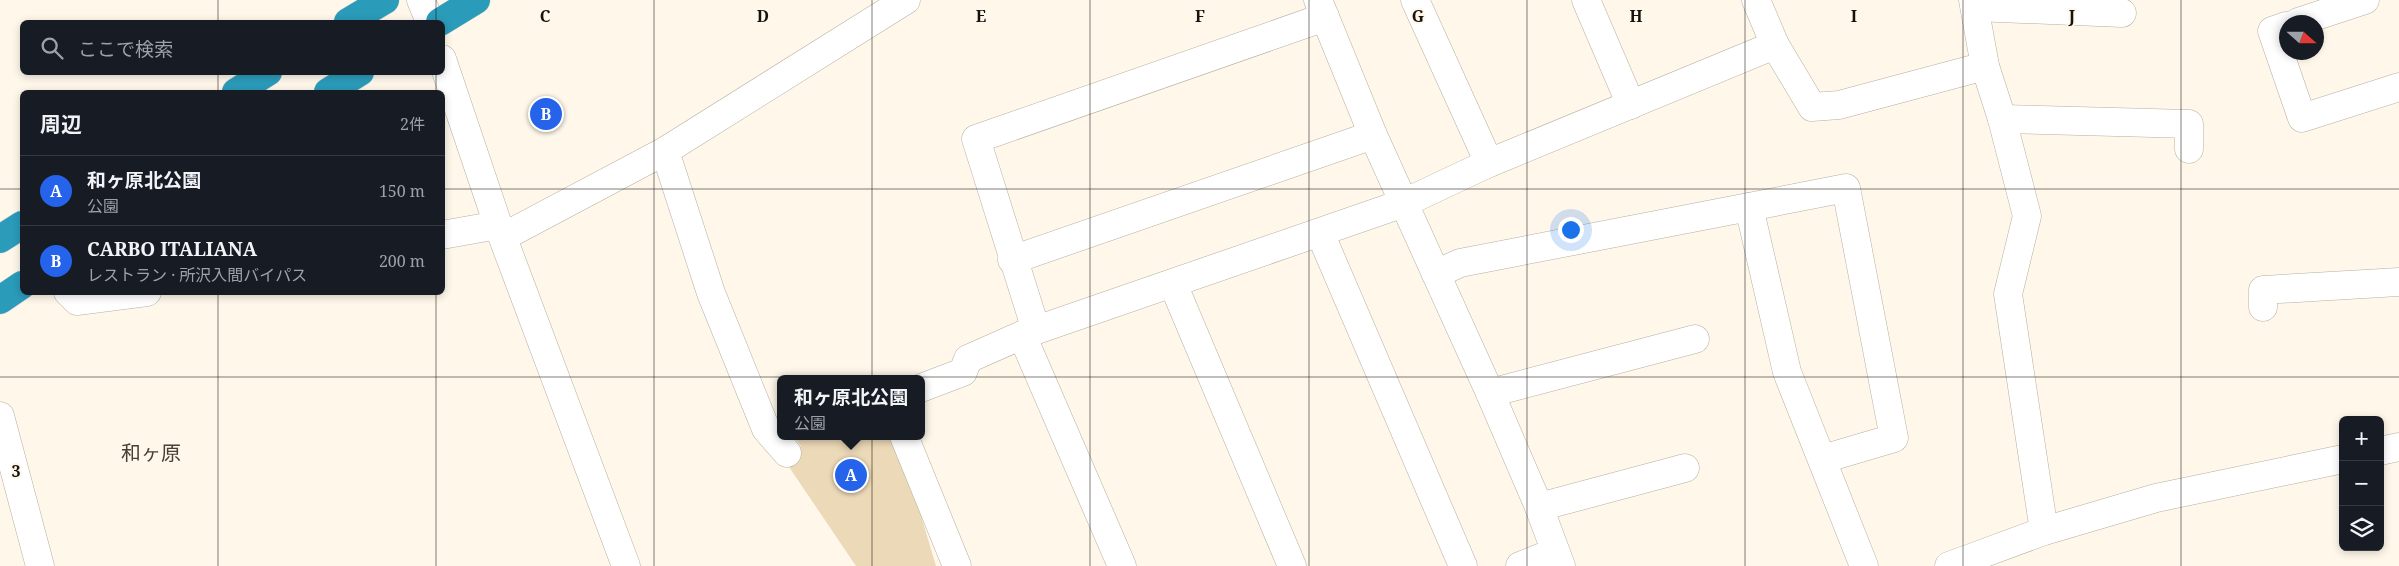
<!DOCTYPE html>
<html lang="ja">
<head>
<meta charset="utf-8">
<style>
	body { margin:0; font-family:"Noto Serif","Noto Sans JP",serif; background:#242831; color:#f1f3f6 }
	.controls { position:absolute; right:15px; bottom:15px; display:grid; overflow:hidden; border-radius:8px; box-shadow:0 2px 8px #0003 }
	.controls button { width:45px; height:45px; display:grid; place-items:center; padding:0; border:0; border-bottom:1px solid #363941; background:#171b24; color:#f1f3f6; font:25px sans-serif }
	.compass { position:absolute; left:2279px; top:15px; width:45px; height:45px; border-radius:50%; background:#171b24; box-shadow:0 2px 8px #0003; rotate:111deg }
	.you { position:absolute; left:1570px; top:229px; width:18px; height:18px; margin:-12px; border:4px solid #fff; border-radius:50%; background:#1a73e8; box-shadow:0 0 0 8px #1a73e833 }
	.badge { display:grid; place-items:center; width:32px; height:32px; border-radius:50%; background:#2563eb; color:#fff; font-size:16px; font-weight:700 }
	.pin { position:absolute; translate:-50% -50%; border:2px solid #fff; box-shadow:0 1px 5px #0006 }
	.popup { position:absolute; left:777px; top:375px; width:148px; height:65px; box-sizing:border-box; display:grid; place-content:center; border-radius:8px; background:#171b24; filter:drop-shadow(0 1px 4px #0005); font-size:16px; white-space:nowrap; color:#9ea1a6 }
	.popup b { font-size:19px; color:#f1f3f6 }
	.popup::after { content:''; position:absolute; left:50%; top:100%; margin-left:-10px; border:10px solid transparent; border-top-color:#171b24 }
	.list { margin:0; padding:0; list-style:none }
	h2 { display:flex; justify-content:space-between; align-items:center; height:65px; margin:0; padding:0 20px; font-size:21px }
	h2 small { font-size:16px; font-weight:400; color:#9ea1a6 }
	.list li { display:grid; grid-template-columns:32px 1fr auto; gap:15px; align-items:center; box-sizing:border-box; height:70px; padding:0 20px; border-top:1px solid #363941 }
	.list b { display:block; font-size:19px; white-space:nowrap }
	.list p { margin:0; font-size:16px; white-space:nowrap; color:#9ea1a6 }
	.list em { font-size:16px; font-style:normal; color:#9ea1a6 }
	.icon { flex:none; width:28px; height:28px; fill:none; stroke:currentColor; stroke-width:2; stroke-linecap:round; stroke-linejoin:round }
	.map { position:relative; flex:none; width:2399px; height:566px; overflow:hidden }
	.search { position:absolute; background:#171b24; box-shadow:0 2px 8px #0003; left:20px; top:20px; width:425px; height:55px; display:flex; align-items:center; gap:12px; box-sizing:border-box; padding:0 18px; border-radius:8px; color:#9ea1a6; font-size:19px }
	.panel { position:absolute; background:#171b24; box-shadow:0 2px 8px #0003; left:20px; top:90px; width:425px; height:205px; border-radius:8px }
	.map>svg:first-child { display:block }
	.green { fill:#ecd9b7 }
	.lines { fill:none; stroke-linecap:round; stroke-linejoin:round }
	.minor-casing { stroke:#b6afa2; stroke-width:29 }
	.highway-casing { stroke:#dad9d8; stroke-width:29 }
	.minor { stroke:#fff; stroke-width:28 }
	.highway { stroke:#2b9bba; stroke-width:28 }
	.grid { fill:none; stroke:#15130e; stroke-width:1; stroke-opacity:0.55 }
	.labels { text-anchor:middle; stroke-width:4; stroke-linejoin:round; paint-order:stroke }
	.quarter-label { font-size:20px; fill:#464136; stroke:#fef7ea }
	.grid-label { font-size:16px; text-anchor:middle; font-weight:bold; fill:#15130e; stroke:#fef7ea; stroke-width:4; stroke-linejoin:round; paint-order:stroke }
</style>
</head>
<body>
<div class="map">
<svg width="2399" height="566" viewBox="0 0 2399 566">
	<rect width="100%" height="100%" fill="#fef7ea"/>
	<!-- green -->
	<polygon class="green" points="793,436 891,436 913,489 936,566 856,566 785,461 801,446"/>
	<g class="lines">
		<!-- minor casing -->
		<g class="minor-casing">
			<g id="minor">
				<polyline points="421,0 430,22"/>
				<polyline points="1318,0 1373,135 1490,393 1539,507 1561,566"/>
				<polyline points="1415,0 1489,163"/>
				<polyline points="1586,0 1631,105"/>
				<polyline points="1756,0 1775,45 1812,107 1839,105 1985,66"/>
				<polyline points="1973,0 1985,66 2002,119 2027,216 2008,294 2044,531"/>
				<polyline points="1975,7 2122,13"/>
				<polyline points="2298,22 2365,0"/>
				<polyline points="2286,26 2272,31 2302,118 2399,87"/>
				<polyline points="442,59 498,225 626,566"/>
				<polyline points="2002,119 2189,124 2189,149"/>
				<polyline points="665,151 711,293 766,429 787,453"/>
				<polyline points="1749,207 1846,188 1894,438 1823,459"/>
				<polyline points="1320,233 1463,566"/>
				<polyline points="442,235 498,225"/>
				<polyline points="503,237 665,151 906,0"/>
				<polyline points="1012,260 1373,135"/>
				<polyline points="1436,274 1460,263 1749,207 1787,372 1864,566"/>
				<polyline points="1173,284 1292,566"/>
				<polyline points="68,292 77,301 147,292"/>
				<polyline points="2263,307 2263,290 2399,282"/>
				<polyline points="1036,330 976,139 1325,17"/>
				<polyline points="1022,335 1122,566"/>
				<polyline points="921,388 963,372 968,359 1022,335 1404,203 1489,163 1775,45"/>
				<polyline points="1490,393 1695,339"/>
				<polyline points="0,416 40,566"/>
				<polyline points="904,436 957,566"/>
				<polyline points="2380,451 2399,447"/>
				<polyline points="1539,507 1685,468"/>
				<polyline points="1520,566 1555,552"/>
				<polyline points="1949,566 2044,531 2156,498 2343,459"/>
			</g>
		</g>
		<!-- highway casing -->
		<g class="highway-casing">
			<g id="highway">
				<polyline points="348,22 385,0"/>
				<polyline points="440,22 476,0"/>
				<polyline points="236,92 268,72"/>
				<polyline points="328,92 360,72"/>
				<polyline points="0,239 22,225"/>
				<polyline points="0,300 22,285"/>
			</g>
		</g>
		<!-- minor -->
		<use href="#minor" class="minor"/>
		<!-- highway -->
		<use href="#highway" class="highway"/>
	</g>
	<!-- grid -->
	<path class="grid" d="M 218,0 L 218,22M 436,0 L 436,22M 654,0 L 654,566M 872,0 L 872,566M 1090,0 L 1090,566M 1309,0 L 1309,566M 1527,0 L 1527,566M 1745,0 L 1745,566M 1963,0 L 1963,566M 2181,0 L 2181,566M 218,72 L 218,92M 436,72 L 436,92M 0,189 L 22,189M 442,189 L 2399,189M 218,292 L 218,566M 436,292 L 436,566M 0,377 L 2399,377"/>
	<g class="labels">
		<!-- quarter labels -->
		<g class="quarter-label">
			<text x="151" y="460">和ヶ原</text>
		</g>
	</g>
	<g class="grid-label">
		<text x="545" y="22">C</text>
		<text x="763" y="22">D</text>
		<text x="981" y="22">E</text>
		<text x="1200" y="22">F</text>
		<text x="1418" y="22">G</text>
		<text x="1636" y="22">H</text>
		<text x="1854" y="22">I</text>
		<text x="2072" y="22">J</text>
		<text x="16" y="477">3</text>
	</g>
</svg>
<div class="controls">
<button>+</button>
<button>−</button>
<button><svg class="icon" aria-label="layers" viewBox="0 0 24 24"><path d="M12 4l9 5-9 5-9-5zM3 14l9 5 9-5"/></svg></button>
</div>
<svg class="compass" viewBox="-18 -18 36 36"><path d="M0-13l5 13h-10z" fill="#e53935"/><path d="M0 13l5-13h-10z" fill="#9ea1a6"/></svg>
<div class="you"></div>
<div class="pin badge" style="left:851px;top:475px">A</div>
<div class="popup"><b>和ヶ原北公園</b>公園</div>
<div class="pin badge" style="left:546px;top:114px">B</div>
<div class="search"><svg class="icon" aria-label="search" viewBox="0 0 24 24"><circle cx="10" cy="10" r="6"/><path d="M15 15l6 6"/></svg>ここで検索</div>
<section class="panel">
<h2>周辺<small>2件</small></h2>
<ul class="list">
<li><span class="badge">A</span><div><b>和ヶ原北公園</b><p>公園</p></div><em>150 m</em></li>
<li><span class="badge">B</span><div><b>CARBO ITALIANA</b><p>レストラン · 所沢入間バイパス</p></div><em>200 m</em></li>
</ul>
</section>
</div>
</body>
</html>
